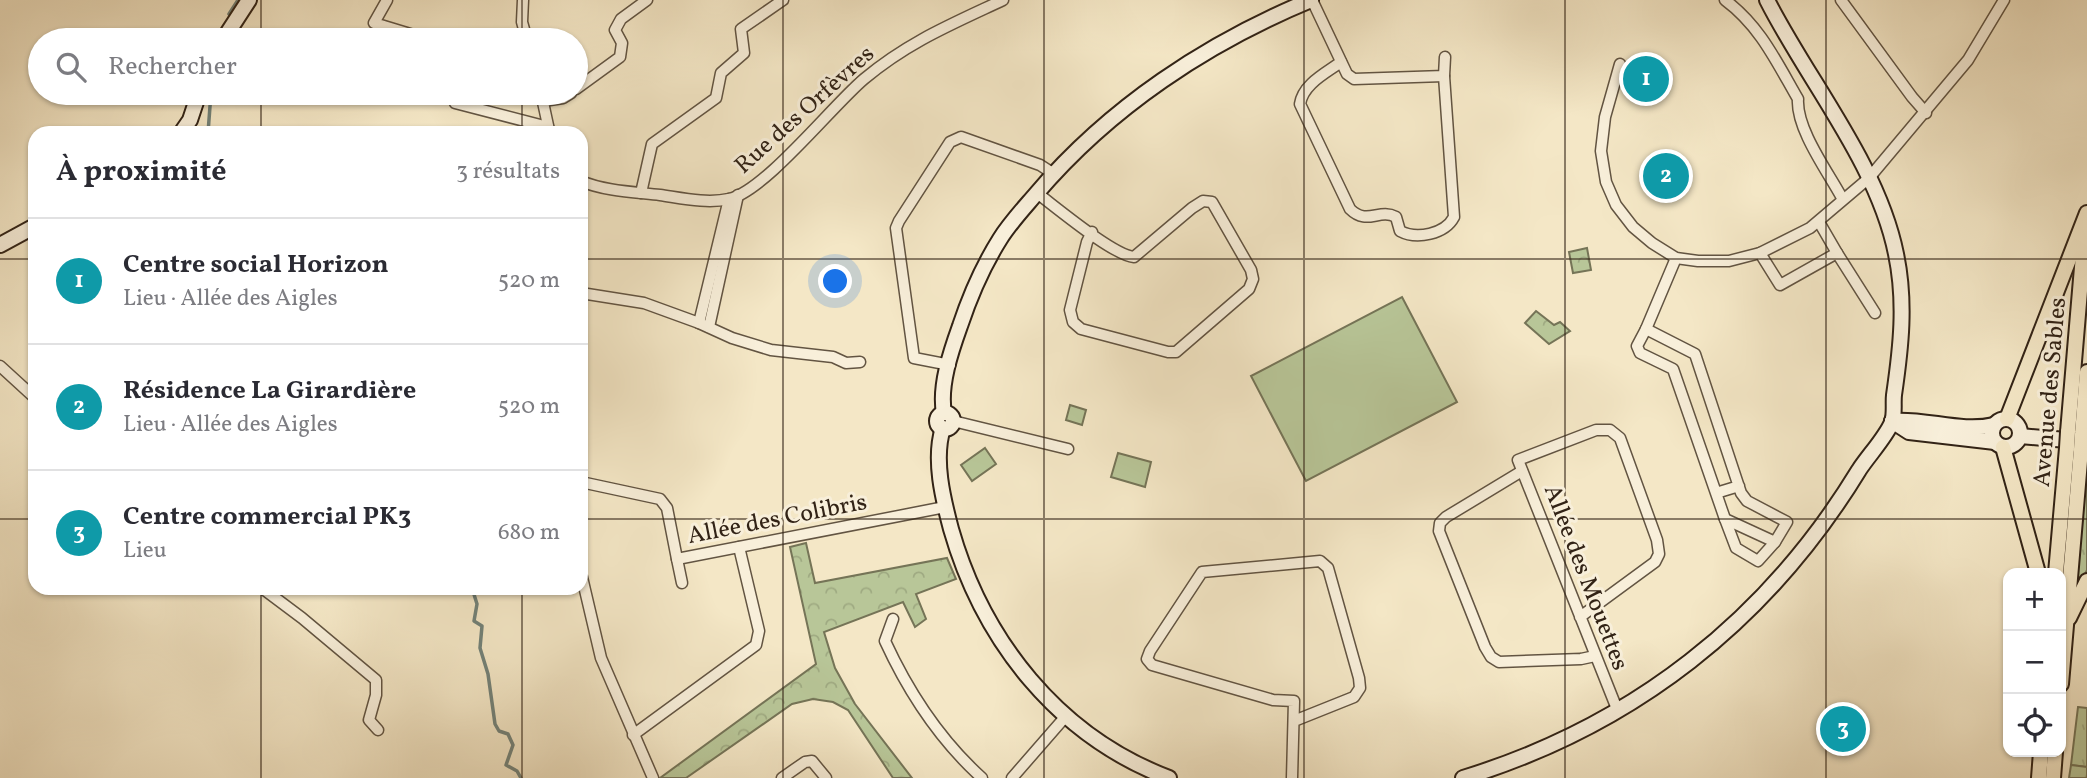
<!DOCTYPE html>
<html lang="fr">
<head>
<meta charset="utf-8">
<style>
	body { margin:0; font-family:Vollkorn,serif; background:#f2f2f3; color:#2b2b33 }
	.controls { position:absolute; right:21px; bottom:21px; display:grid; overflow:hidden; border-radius:14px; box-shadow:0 2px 5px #0004 }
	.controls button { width:63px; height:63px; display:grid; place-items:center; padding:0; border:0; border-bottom:2px solid #e1e1e2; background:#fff; color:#2b2b33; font:35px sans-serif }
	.you { position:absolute; left:836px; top:282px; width:24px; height:24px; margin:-18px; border:5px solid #fff; border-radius:50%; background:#1a73e8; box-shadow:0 0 0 10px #1a73e833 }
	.badge { display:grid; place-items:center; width:46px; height:46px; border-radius:50%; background:#7c3aed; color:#fff; font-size:23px; font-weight:700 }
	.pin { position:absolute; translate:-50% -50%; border:4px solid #fff; box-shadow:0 2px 7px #0006 }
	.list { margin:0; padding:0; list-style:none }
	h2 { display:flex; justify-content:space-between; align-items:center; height:91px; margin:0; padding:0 28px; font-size:30px }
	h2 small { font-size:23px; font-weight:400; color:#7c7c81 }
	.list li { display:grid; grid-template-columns:46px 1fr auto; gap:21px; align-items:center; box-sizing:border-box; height:126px; padding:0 28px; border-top:2px solid #e1e1e2 }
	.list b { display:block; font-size:26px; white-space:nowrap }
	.list p { margin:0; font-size:23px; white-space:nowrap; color:#7c7c81 }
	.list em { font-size:23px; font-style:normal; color:#7c7c81 }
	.icon { flex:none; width:38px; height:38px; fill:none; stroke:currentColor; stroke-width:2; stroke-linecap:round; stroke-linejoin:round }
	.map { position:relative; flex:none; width:2087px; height:778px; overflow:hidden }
	.search { position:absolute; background:#fff; box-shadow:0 2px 5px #0004; left:28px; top:28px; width:560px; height:77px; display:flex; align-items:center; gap:18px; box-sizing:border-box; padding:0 24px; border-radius:38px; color:#7c7c81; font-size:26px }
	.panel { position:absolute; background:#fff; box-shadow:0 2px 5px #0004; left:28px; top:126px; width:560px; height:469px; border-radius:21px }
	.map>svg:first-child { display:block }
	.grass { fill:url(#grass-tufts); stroke:#757457; stroke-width:2 }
	.forest { fill:url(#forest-firs); stroke:#757457; stroke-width:2 }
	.park { fill:url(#park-crowns); stroke:#757457; stroke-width:2 }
	.pitch { fill:#b8c698; stroke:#757457; stroke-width:2 }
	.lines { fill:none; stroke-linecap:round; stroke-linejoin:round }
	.stream { stroke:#728178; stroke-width:3.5 }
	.street-casing { stroke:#625442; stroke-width:13 }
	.secondary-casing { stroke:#322316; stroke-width:18 }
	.primary-casing { stroke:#322316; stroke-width:18 }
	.street { stroke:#f8efda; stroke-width:10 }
	.secondary { stroke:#f8efda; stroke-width:14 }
	.primary { stroke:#f4e7c6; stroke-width:14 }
	.primary-bridge-casing { stroke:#322316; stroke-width:18; stroke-linecap:butt }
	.primary-bridge { stroke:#f4e7c6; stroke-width:14 }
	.grid { fill:none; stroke:#322316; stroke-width:2; stroke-opacity:0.55 }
	.labels { text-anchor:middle; stroke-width:6; stroke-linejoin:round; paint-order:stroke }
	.street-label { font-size:24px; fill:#322316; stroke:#f8efda }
</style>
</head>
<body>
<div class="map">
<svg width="2087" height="778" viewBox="0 0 2087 778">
	<defs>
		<pattern id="grass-tufts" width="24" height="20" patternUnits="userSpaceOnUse" patternTransform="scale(1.75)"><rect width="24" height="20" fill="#b8c698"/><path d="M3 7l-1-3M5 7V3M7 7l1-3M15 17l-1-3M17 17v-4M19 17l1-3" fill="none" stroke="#9faa82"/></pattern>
		<pattern id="forest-firs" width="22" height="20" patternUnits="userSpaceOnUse" patternTransform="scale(1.75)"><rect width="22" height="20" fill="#b8c698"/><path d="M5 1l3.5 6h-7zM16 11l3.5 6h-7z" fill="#9faa82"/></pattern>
		<pattern id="park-crowns" width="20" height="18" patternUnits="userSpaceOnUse" patternTransform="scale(1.75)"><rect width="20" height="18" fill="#b8c698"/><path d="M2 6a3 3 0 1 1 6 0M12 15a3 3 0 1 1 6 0" fill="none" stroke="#9faa82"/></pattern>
	</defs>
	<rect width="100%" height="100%" fill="#f4e7c6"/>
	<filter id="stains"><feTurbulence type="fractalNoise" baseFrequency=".00286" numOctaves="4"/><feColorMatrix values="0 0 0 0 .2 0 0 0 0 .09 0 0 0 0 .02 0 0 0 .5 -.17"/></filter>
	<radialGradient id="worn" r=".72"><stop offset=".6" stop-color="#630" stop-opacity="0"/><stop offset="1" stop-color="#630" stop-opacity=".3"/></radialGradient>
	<!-- grass -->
	<g class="grass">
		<polygon points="2087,459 2087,570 2079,587 2076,586"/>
		<polygon points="2078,707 2087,708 2087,767 2071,765"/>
	</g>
	<!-- forest -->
	<polygon class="forest" points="2071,765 2087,767 2087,778 2069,778"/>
	<!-- park -->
	<g class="park">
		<polygon points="1587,248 1591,270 1573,273 1569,252"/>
		<polygon points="1536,311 1554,325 1560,322 1570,331 1549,344 1525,323"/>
		<polygon points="1070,405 1086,410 1082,425 1066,420"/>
		<polygon points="806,543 815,583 947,558 956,579 916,594 926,619 915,627 903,602 824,632 835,668 855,704 912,778 893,778 848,710 833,702 813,699 792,704 686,778 660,778 816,664 790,547"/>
	</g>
	<!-- pitch -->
	<g class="pitch">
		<polygon points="1402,297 1457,402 1306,481 1251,376"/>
		<polygon points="985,448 996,464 972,481 961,465"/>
		<polygon points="1118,453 1151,462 1145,487 1111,477"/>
	</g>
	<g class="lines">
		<!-- stream -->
		<g class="stream">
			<polyline points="229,14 238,0"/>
			<polyline points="208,133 211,93"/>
			<polyline points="472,588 477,604 474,621 482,626 480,648 488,674 495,724 499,731 508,734 513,745 506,765 517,771 521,778"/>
		</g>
		<!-- street casing -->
		<g class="street-casing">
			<g id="street">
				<polyline points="387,0 374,23 430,40"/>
				<polyline points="523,0 522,22 527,40"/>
				<polyline points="1312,0 1347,74 1354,79 1444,76 1445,57"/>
				<path d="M 1725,0 C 1760,26 1776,61 1798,99 C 1796,129 1828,172 1842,198"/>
				<polyline points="1841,0 1912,97 1926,113"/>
				<path d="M 1341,62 C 1326,73 1303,84 1300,104 L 1350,209 C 1367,226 1379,208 1396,217 L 1400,231 C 1417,240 1445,234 1454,217 L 1444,76"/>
				<polyline points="1620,64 1605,117 1601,151 1606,182 1616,205 1633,227 1652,243 1676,258 1698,261 1729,261 1760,253 1810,228 1869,178 1968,60 2004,0"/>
				<polyline points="576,89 620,57 622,43 615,30 621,19 647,0"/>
				<polyline points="541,93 549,130"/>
				<polyline points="543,101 563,98 571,93"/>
				<polyline points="455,103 548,127"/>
				<path d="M 581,181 C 604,191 634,192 660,195 C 681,198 707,204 729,199 C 765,191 832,106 864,79 C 908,42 952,24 1003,0"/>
				<polyline points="641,193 652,144 716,98 721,73 744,53 741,29 783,0"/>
				<path d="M 1037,193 C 1057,208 1113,255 1134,257 L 1192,208 L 1203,201 L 1212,202 L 1251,270 L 1253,279 L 1249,289 L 1176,352 L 1168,352 L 1081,329 L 1073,322 L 1070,310 L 1087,242 L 1092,232"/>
				<polyline points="1819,222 1837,253"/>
				<polyline points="1760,253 1780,285 1837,253 1875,313"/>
				<polyline points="581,293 644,303 699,323 732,338 771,350 833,357 846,363 860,362"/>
				<polyline points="699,323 729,199"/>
				<polyline points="709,327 738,195"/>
				<polyline points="1646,329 1676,258"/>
				<polyline points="950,365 914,358 896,228 899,221 950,142 961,137 1040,165 1054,174"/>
				<polyline points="0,366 35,398"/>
				<polyline points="953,421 1068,449"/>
				<polyline points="1522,471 1446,517 1440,523 1439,531 1485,647 1491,657 1499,662 1581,659 1595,656"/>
				<polyline points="581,482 660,499 667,508 677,559 945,507"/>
				<polyline points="1716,493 1725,519 1775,542 1787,522 1747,501 1741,493 1695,354 1646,329 1637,346 1640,353 1673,369 1716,493 1739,486"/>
				<polyline points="1725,519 1736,548 1758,561 1775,542"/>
				<polyline points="677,559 682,583"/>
				<polyline points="581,573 601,658 653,778"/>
				<polyline points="262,588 302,618 376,680 376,695 369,720 378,730"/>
				<polyline points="1580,617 1655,562 1659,554 1657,540 1620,438 1610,430 1596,430 1518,460 1617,709"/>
				<path d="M 893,619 L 885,641 C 908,691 941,741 982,778"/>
				<polyline points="633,735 756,645 759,631 739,547"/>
				<polyline points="782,778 805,762 812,761 826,778"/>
				<polyline points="1012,778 1066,716"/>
				<polyline points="1292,778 1294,701 1273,700 1152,665 1147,659 1150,651 1202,572 1320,561 1328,568 1359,678 1360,688 1354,697 1294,721"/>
			</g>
		</g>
		<!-- secondary casing -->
		<g class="secondary-casing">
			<g id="secondary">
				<polyline points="223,40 249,0"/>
				<polyline points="181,133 190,120 199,93"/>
				<polyline points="0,245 35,226"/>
				<path d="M 944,413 C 939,386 951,351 960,326 C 970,296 983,266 1000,239 C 1010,223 1024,208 1036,194 C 1110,107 1207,43 1311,0"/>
				<circle cx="945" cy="421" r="8"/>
				<circle cx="2006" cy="433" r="14"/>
				<polyline points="1892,421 1909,432 1995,442"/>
				<path d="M 1892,421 C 1926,418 1961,433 1994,425"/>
				<path d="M 943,428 C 933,459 943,499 951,529 C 983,641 1058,736 1169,778"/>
				<polyline points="2020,436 2078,441"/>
				<path d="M 1463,778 C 1633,726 1767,621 1859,470 C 1868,456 1886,437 1892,422 C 1895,414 1893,403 1894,395 C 1901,347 1906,302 1896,254 C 1878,164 1808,81 1767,0"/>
			</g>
		</g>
		<!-- primary casing -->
		<g class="primary-casing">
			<g id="primary">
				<polyline points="2007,419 2087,213"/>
				<polyline points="2068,432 2085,232"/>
				<polyline points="2082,434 2087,372"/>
				<polyline points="2003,447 2038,573"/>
				<polyline points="2056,573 2067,448"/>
				<polyline points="2069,618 2087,581"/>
				<polyline points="2061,684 2081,449"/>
				<polyline points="2039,778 2041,752"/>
				<polyline points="2053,778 2055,752"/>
			</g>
		</g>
		<!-- street -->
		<use href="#street" class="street"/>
		<!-- secondary -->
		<use href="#secondary" class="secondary"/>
		<!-- primary -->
		<use href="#primary" class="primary"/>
		<!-- primary-bridge casing -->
		<g class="primary-bridge-casing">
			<g id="primary-bridge">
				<polyline points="2067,448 2068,432"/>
				<polyline points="2081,449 2082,434"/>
			</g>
		</g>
		<!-- primary-bridge -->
		<use href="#primary-bridge" class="primary-bridge"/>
	</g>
	<!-- grid -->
	<path class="grid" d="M 261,0 L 261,40M 522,0 L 522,40M 783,0 L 783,778M 1044,0 L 1044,778M 1304,0 L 1304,778M 1565,0 L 1565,778M 1826,0 L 1826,778M 261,93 L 261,133M 522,93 L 522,133M 0,259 L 35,259M 581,259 L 2087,259M 0,519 L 35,519M 581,519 L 2087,519M 261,588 L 261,778M 522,588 L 522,778"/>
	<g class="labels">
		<!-- street labels -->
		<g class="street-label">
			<text transform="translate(804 109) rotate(-42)" y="8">Rue des Orfèvres</text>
			<text transform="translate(2049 392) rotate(-85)" y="8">Avenue des Sables</text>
			<text transform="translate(777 518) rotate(-11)" y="8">Allée des Colibris</text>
			<text transform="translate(1587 577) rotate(69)" y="8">Allée des Mouettes</text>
		</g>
	</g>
	<rect width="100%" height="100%" filter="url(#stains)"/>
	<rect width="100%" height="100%" fill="url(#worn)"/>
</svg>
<div class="controls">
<button>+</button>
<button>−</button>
<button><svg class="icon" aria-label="locate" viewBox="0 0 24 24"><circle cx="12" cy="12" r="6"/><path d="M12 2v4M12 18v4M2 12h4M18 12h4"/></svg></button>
</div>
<div class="you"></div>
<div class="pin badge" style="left:1646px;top:79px;background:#0f9aa8">1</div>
<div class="pin badge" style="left:1666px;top:176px;background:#0f9aa8">2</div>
<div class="pin badge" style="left:1843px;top:729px;background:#0f9aa8">3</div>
<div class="search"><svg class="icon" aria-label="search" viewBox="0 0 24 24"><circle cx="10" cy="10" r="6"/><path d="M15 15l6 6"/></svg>Rechercher</div>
<section class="panel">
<h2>À proximité<small>3 résultats</small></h2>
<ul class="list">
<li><span class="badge" style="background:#0f9aa8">1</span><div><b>Centre social Horizon</b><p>Lieu · Allée des Aigles</p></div><em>520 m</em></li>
<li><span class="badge" style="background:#0f9aa8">2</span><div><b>Résidence La Girardière</b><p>Lieu · Allée des Aigles</p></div><em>520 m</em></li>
<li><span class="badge" style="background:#0f9aa8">3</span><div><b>Centre commercial PK3</b><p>Lieu</p></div><em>680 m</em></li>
</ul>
</section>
</div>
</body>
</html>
